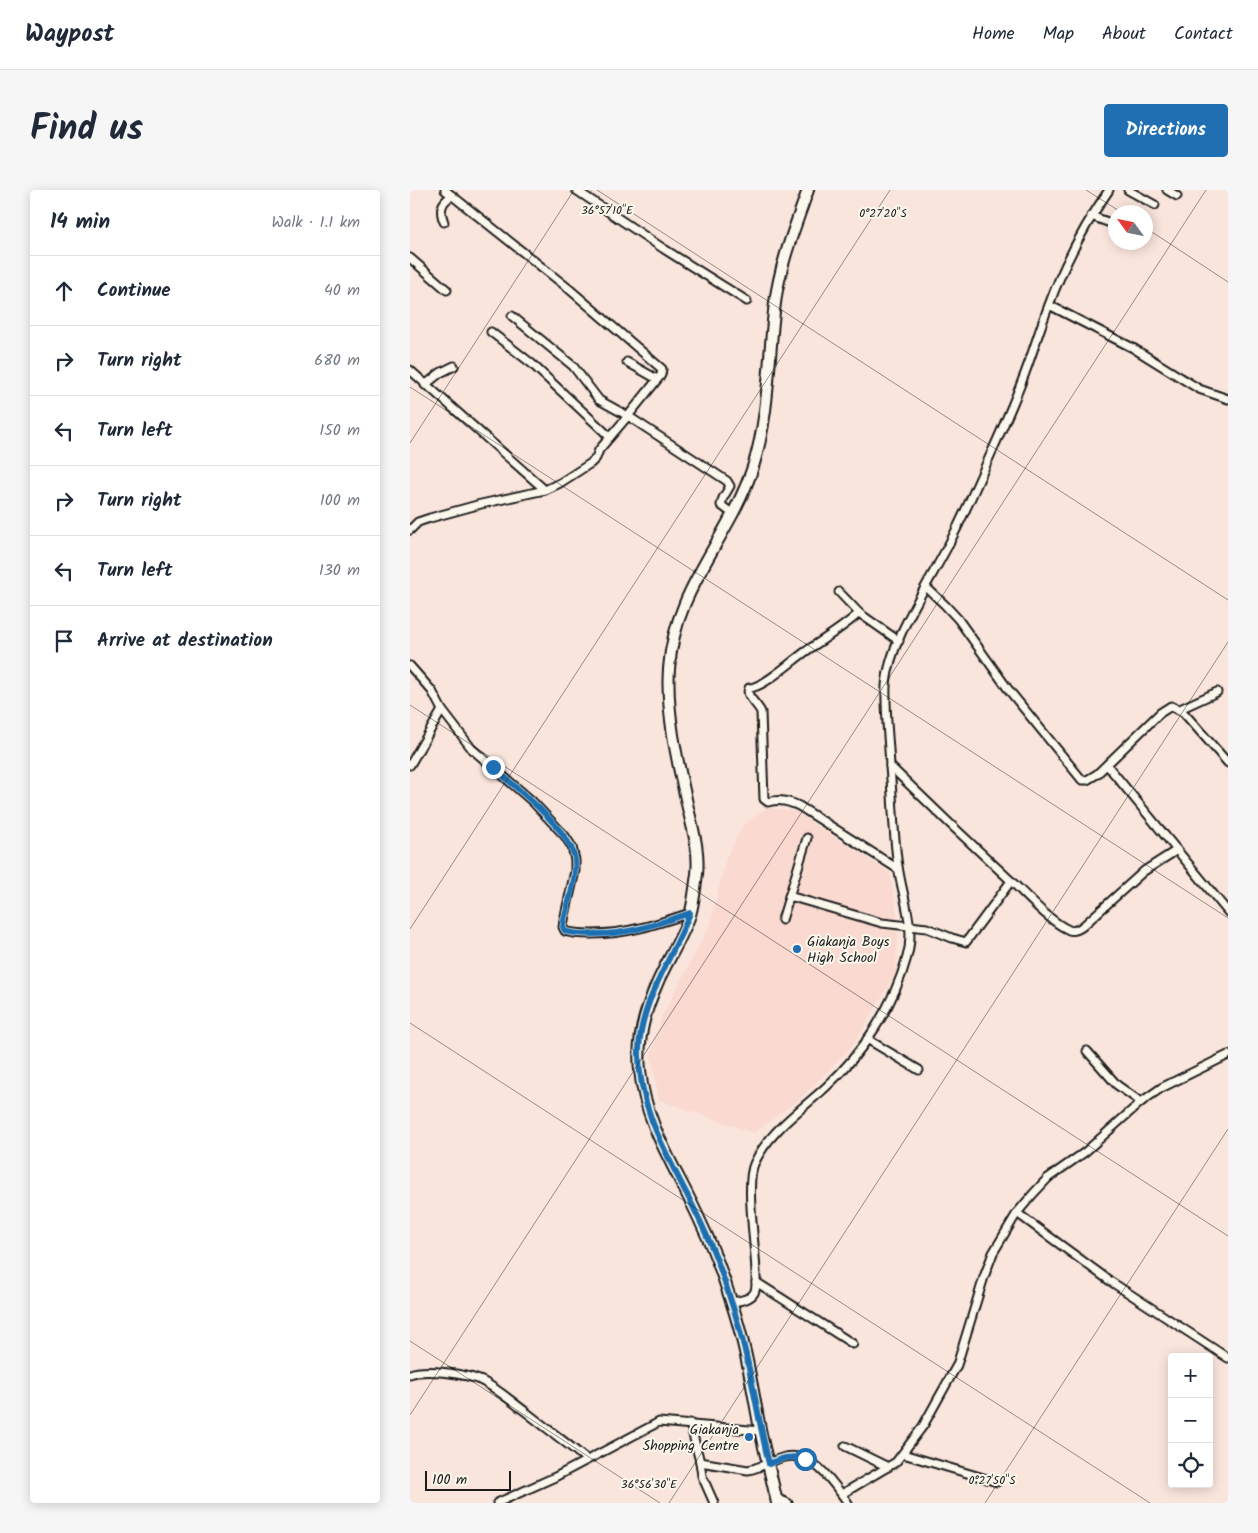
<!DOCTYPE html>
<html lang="en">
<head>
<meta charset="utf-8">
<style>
	body { margin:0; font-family:Kalam,sans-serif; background:#f6f6f7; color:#1f2937 }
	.controls { position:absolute; right:15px; bottom:15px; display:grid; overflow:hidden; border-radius:5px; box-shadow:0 2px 12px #0003 }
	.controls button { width:45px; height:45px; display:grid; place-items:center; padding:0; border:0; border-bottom:1px solid #e0e1e3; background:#fff; color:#1f2937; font:25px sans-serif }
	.compass { position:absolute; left:698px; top:15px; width:45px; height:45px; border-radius:50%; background:#fff; box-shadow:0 2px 12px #0003; rotate:303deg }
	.scale { position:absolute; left:15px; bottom:12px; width:86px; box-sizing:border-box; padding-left:5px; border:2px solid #1c1c1c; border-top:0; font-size:14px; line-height:18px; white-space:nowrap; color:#1c1c1c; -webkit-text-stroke:4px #fbf7ec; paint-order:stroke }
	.stop { position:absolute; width:15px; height:15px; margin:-11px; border:4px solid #1f6fb2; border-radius:50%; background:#fff }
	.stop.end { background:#1f6fb2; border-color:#fff; box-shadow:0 1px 5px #0008 }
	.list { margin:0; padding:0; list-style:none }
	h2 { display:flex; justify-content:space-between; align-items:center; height:65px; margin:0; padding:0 20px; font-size:21px }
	h2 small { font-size:16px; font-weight:400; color:#747a83 }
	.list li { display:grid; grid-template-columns:32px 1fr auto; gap:15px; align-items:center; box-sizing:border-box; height:70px; padding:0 20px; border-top:1px solid #e0e1e3 }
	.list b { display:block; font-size:19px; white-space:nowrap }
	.list em { font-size:16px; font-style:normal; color:#747a83 }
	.icon { flex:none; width:28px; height:28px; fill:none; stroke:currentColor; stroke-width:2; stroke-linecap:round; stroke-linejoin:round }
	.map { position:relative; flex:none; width:818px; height:1313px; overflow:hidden; border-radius:5px }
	header { display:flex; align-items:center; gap:30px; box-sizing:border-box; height:70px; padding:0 25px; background:#fff; border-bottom:1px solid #e0e1e3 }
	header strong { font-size:24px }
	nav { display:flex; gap:28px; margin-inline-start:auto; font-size:18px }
	.intro { display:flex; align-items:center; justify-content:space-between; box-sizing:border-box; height:120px; padding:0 30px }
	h1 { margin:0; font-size:35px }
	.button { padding:12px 22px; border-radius:5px; background:#1f6fb2; color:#fff; font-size:18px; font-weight:700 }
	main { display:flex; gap:30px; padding:0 30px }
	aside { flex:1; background:#fff; border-radius:5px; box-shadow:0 2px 12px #0003 }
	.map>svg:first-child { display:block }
	.built { fill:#f9d9d0 }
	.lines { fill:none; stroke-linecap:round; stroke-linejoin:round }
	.minor-casing { stroke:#1c1c1c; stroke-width:11 }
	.secondary-casing { stroke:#1c1c1c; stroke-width:14 }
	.minor { stroke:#fbf7ec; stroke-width:7 }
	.secondary { stroke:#fbf7ec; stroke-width:10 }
	.route { stroke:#1f6fb2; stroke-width:6 }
	.ticks { fill:none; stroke:#1c1c1c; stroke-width:1; stroke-opacity:0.45 }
	.poi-dot { fill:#1f6fb2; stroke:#fbf7ec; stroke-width:2 }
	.labels { text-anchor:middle; stroke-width:4; stroke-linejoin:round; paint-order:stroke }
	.poi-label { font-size:14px; fill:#1c1c1c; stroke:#fbf7ec; text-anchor:start }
	.ticks-label { font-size:12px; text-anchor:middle; fill:#1c1c1c; stroke:#fbf7ec; stroke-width:4; stroke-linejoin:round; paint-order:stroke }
</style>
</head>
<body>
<header>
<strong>Waypost</strong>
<nav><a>Home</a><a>Map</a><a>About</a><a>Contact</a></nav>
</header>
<div class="intro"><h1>Find us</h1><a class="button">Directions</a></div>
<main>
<aside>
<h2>14 min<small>Walk · 1.1 km</small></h2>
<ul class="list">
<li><svg class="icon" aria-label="ahead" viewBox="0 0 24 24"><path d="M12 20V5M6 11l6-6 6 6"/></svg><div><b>Continue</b></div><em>40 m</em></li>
<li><svg class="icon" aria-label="right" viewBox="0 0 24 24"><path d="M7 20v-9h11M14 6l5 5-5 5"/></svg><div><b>Turn right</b></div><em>680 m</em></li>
<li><svg class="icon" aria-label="left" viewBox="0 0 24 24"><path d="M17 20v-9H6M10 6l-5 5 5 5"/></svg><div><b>Turn left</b></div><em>150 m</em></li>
<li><svg class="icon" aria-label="right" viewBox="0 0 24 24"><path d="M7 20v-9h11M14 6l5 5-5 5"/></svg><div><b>Turn right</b></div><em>100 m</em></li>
<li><svg class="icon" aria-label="left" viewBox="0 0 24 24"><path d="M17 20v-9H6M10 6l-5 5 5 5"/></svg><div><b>Turn left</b></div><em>130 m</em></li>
<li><svg class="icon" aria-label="arrive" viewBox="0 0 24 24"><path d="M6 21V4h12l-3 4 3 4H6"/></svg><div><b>Arrive at destination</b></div></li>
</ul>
</aside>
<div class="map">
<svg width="818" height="1313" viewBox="0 0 818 1313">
	<rect width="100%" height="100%" fill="#fae5dc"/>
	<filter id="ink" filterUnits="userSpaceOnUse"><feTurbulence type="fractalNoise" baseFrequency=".02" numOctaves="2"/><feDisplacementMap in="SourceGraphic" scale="10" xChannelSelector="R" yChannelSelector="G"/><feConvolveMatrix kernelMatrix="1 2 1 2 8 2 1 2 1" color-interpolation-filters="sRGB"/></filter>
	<g filter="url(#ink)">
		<!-- built -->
		<polygon class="built" points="357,618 384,621 480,683 488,731 486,783 444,854 393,906 344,943 249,910 241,865 252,826 300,735 316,668 333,635"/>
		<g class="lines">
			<!-- minor casing -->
			<g class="minor-casing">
				<g id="minor">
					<polyline points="166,0 254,59 337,111"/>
					<polyline points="718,0 745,15"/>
					<polyline points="757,0 767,6"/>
					<polyline points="681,26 706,35"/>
					<path d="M 34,32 C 29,20 31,12 42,6"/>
					<polyline points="0,68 37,100"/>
					<polyline points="639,115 723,158 789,199 818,209"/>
					<polyline points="102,126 163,176 189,210 218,226 317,291 320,296 313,308 311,315 323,324"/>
					<polyline points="81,142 121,173 200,247"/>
					<polyline points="217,172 247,189"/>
					<polyline points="0,180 135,300"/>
					<polyline points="15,195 30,183 44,176"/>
					<polyline points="0,340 8,332 20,328 71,314 135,300 150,293 181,273 186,268 189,260 200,247 218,226 251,185 252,179 158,98 35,0"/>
					<polyline points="516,397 535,415 548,429 598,499 672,590 677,590 687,584 750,523 761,516 773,522 818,573"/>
					<polyline points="429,402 449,423 489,451"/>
					<path d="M 449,423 C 433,438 413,449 395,462 C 382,471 353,498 339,498 C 335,506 346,512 351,522 L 354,609 L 358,612 C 370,609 378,611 389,616 L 488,679"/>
					<path d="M 0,476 L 22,501 L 32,520 L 62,559 L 122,611 L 155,646 L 162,657 L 165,670 L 165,681 L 154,730 L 153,737 L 155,741 C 164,744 172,744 182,744 C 217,744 247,734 280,723"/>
					<polyline points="770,519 807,502"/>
					<polyline points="0,575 32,520"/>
					<polyline points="697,575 818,722"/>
					<path d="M 480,576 C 520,615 560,653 600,690 C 616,705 640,732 659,740 C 664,742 669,739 673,736 L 734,681 L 767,660"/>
					<polyline points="379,706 472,733 517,738 542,748 556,752 601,691"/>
					<polyline points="372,730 397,648"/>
					<polyline points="457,849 509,880"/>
					<polyline points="677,861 707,895 731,912"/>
					<polyline points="607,1023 700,1091 818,1168"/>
					<polyline points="346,1092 443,1154"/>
					<path d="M 322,1112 C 329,1111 340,1110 344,1103 C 347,1098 346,1090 346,1085 C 346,1058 335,994 344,974 C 358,942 391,920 416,897 C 453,863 484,815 497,767 C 506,737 492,706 488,676 C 483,643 483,610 480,577 C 479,550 475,523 476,496 C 479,449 523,388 544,344 C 555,322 565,299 575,277 C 588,248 601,220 612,191 C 622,166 629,140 639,115 C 654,74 674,36 699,0"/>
					<path d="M 0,1184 C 15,1178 57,1184 72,1191 C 88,1199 102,1212 116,1222 C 136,1238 157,1253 177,1270"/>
					<path d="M 280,1233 L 290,1272 L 338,1280 C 351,1278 362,1270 375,1267 C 404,1261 424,1294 438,1313"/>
					<polyline points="435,1256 478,1277"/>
					<polyline points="493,1264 587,1292"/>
					<polyline points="290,1272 292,1286 304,1313"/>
					<polyline points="432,1304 486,1272 513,1236 547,1175 574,1087 583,1063 607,1023 623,1004 638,988 675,962 731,912 751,898 818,865"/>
					<polyline points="366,1308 378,1313"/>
					<polyline points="87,1313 145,1287 249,1232 351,1241"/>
				</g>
			</g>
			<!-- secondary casing -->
			<g class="secondary-casing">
				<path id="secondary" d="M 367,1313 C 362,1288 355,1264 350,1239 C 342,1196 335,1152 321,1111 C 313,1085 303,1058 291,1033 C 269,983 235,936 230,880 C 226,843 239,808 256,775 C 265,758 274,742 280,725 C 284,712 285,697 287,684 C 290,658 281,634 276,609 C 267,570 256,520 259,479 C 264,398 319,350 343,277 C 360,223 358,168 365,113 C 370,74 385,37 398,0"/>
			</g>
			<!-- minor -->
			<use href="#minor" class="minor"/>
			<!-- secondary -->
			<use href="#secondary" class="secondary"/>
		</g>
	</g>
	<g class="lines" filter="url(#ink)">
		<!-- route -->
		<path class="route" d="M 83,577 C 105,597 162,641 165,670 C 167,688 158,713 154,730 L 153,737 L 155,741 C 164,744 172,744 182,744 C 217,745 247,734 280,723 C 263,768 230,811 229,860 C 227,924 266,978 291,1033 C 303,1058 313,1085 321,1111 C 339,1164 346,1220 359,1274 C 372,1268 381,1265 395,1269"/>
	</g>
	<!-- ticks -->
	<path class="ticks" d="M 187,0 L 818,410M 676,0 L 711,22M 736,38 L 818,92M 0,197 L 818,728M 0,253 L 164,0M 0,515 L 818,1046M 0,739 L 480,0M 0,833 L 740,1313M 0,1151 L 250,1313M 0,1225 L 796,0M 259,1313 L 818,452M 575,1313 L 818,939"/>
	<!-- markers -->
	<g class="poi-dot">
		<circle cx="387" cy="759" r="5"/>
		<circle cx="339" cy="1247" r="5"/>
	</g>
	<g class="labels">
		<!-- poi labels -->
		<g class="poi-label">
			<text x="397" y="756">Giakanja Boys<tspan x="397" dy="16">High School</tspan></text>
			<text x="329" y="1244" text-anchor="end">Giakanja<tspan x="329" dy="16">Shopping Centre</tspan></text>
		</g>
	</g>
	<g class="ticks-label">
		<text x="197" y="24">36°57'10"E</text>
		<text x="473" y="27">0°27'20"S</text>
		<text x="582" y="1294">0°27'50"S</text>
		<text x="239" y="1298">36°56'30"E</text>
	</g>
</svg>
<div class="controls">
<button>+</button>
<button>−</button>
<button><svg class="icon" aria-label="locate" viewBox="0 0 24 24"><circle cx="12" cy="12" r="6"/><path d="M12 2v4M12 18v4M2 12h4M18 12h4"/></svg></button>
</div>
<svg class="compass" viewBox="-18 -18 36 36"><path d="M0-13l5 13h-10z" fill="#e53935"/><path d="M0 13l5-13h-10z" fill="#747a83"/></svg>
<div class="scale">100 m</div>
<div class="stop" style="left:395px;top:1269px"></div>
<div class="stop end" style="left:83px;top:577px"></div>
</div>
</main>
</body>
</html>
